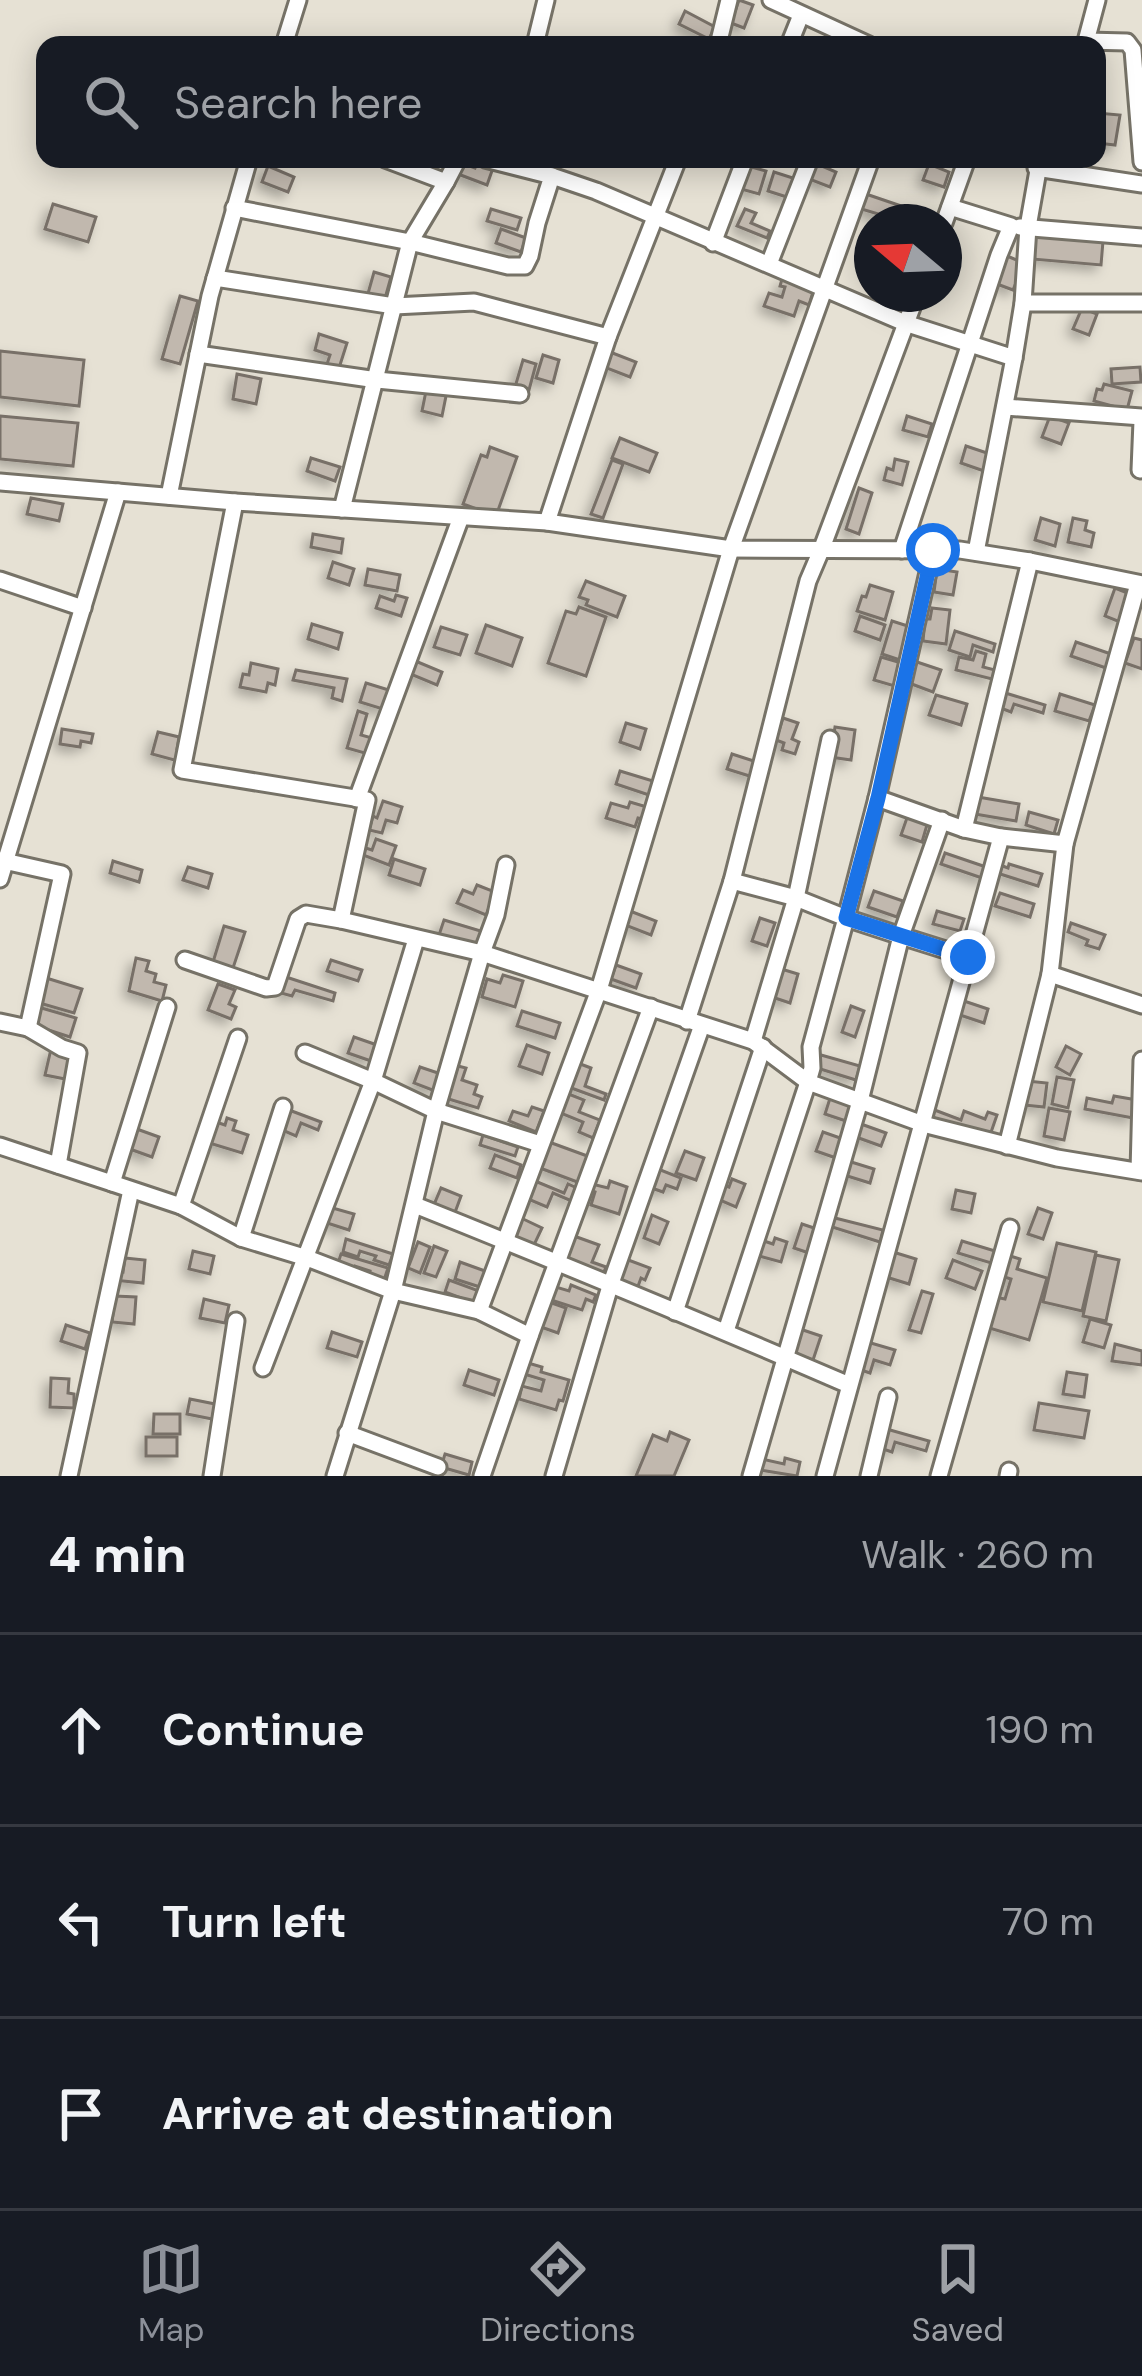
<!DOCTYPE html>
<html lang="en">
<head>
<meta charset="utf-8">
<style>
	body { margin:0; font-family:"DM Sans",sans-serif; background:#20242c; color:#f1f3f6 }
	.compass { position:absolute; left:854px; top:204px; width:108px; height:108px; border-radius:50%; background:#171b24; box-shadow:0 6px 30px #0003; rotate:289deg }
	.stop { position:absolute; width:36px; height:36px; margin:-27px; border:9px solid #1a73e8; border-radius:50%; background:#fff }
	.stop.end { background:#1a73e8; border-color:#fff; box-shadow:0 3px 12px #0008 }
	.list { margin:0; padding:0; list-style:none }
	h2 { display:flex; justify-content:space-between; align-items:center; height:156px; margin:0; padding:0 48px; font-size:51px }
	h2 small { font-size:39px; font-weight:400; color:#9ea1a6 }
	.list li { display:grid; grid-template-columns:78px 1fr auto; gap:36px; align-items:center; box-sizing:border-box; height:192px; padding:0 48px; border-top:3px solid #363941 }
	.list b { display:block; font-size:45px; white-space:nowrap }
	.list em { font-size:39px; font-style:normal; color:#9ea1a6 }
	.icon { flex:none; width:66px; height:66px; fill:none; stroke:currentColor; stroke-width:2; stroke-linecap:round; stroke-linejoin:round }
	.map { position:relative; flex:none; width:1142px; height:1476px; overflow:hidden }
	.search { position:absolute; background:#171b24; box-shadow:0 6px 30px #0003; left:36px; right:36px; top:36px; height:132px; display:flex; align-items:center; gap:30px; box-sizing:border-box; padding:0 42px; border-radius:24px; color:#9ea1a6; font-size:45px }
	.sheet { height:732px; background:#171b24 }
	nav { display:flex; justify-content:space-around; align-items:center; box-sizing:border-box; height:168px; border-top:3px solid #363941; background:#171b24; font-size:33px; color:#9ea1a6 }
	nav a { display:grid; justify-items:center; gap:6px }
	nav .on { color:#8c9099 }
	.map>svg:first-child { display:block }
	.building { fill:#c1b8ae; stroke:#787067; stroke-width:3; filter:url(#shadow) }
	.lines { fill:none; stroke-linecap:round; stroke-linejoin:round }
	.minor-casing { stroke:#767267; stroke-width:21 }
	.minor { stroke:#fff; stroke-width:15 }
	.route { stroke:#1a73e8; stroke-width:15 }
</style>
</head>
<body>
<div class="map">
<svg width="1142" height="1476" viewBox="0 0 1142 1476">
	<defs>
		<filter id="shadow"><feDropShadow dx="-5.5" dy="5.5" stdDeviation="6" flood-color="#0004"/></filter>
	</defs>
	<rect width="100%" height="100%" fill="#e6e1d4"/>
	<!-- building -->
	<g class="building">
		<polygon points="739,0 753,5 744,28 731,23"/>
		<polygon points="685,11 715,27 709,39 679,24"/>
		<polygon points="1097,113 1120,115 1115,145 1097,143"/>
		<polygon points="462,163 475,168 477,163 493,168 487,185 458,174"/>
		<polygon points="815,163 836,172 830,187 809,179"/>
		<polygon points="929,164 949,172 944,187 923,180"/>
		<polygon points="268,166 294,177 288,192 262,182"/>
		<polygon points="748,166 766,171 759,194 741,189"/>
		<polygon points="774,172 796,179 790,198 768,191"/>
		<polygon points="863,193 910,209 905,222 858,208"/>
		<polygon points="53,204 96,217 88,242 45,229"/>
		<polygon points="491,209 521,218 517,230 487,221"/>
		<polygon points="745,209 756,213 751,223 770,231 767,238 737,226"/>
		<polygon points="501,229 526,238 521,252 496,243"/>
		<polygon points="1034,235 1103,241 1101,265 1032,259"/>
		<polygon points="1007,256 1024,263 1013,290 997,284"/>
		<polygon points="374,272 391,277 384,302 367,297"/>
		<polygon points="782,279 814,289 809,305 799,301 794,316 764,306 769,293 782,297 785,287 780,286"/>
		<polygon points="180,296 198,301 180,364 162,359"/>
		<polygon points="1082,308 1097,314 1089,335 1073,329"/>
		<polygon points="319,334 347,343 339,368 327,364 330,355 315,350"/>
		<polygon points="0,351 84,360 79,406 0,397"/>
		<polygon points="610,352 636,362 630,377 604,367"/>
		<polygon points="543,355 559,360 553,383 536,378"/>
		<polygon points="523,360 536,364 529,390 515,387"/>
		<polygon points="1140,367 1141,382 1112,384 1111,369"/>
		<polygon points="237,374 261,379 256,404 233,399"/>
		<polygon points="1104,384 1132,391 1127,410 1094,401 1097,389 1102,390"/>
		<polygon points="426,391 446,396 442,416 422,411"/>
		<polygon points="0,416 78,423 73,466 0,459"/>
		<polygon points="907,416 932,424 928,437 903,430"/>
		<polygon points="1050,416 1069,423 1061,444 1042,437"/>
		<polygon points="620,438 657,453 649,472 612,458"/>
		<polygon points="966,446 990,454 984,471 961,463"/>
		<polygon points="490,447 517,457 496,516 463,504 481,455 487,457"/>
		<polygon points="311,458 340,467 335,481 307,471"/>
		<polygon points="895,459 908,462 902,485 884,480 887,468 893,470"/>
		<polygon points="612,460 623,464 603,518 591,514"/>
		<polygon points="859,488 872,493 859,534 846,529"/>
		<polygon points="31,498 63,504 59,521 27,514"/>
		<polygon points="1041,518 1060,524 1055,546 1035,540"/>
		<polygon points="1073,518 1087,521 1085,530 1094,533 1091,547 1068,542"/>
		<polygon points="313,534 343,539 341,553 311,547"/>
		<polygon points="333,562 354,569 349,585 328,578"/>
		<polygon points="368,569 400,575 397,591 365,585"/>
		<polygon points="937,569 957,572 953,595 934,592"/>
		<polygon points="586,581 625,596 617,617 586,605 588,600 579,597"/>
		<polygon points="870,585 893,592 885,620 857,611 862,596 866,597"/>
		<polygon points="1115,588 1130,594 1120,622 1105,616"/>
		<polygon points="396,595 407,598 401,616 376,608 380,596 394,601"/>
		<polygon points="579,607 606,617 586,676 548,663 566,611 576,614"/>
		<polygon points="932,608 950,610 946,644 923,641 925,619 930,619"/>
		<polygon points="860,616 885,625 880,640 855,631"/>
		<polygon points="892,621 914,628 903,661 882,654"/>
		<polygon points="312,624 342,633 338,649 308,639"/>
		<polygon points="486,625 522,638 512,666 476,653"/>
		<polygon points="441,627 467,635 460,655 434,647"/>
		<polygon points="955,631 995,644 993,652 973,645 970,657 949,650"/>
		<polygon points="1134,638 1142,640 1142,669 1125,663"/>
		<polygon points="1076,642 1111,654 1106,668 1071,656"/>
		<polygon points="976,651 986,654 983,667 995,670 992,679 956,670 959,657 973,660"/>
		<polygon points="881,657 905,664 898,687 874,680"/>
		<polygon points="413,660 442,672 437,685 408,673"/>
		<polygon points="917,662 941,670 933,692 909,683"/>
		<polygon points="251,663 278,669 275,685 268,683 266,692 240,687 243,674 249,675"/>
		<polygon points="296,670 347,679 342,701 332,698 334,688 293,680"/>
		<polygon points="366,683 392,691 386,710 360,702"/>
		<polygon points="1002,692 1045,705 1043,713 1014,704 1011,712 998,707"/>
		<polygon points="1060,694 1095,705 1089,721 1055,711"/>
		<polygon points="936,695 967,704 961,725 929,715"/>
		<polygon points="358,711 367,714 361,735 372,738 368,754 347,748"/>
		<polygon points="783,718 798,723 792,739 799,742 795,754 782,750 784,743 776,740"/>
		<polygon points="626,723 646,729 640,749 620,742"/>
		<polygon points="835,727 855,730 851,760 830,757"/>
		<polygon points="62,729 93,734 91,743 81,741 80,747 60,744"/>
		<polygon points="158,732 179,737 177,749 181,750 178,761 152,754"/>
		<polygon points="732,754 760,763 756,778 727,769"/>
		<polygon points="620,771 653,781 649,795 616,784"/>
		<polygon points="972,796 1019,804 1016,821 969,813"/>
		<polygon points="383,801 402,807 397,823 386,820 382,833 369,830 373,816 377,818"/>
		<polygon points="630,802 647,807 643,819 638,818 635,827 606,818 611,803 628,808"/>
		<polygon points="909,812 929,818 922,842 901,835"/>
		<polygon points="1029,812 1058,820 1054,834 1026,825"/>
		<polygon points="376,839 396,846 389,865 363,855 366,848 372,850"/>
		<polygon points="945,853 989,868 985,879 941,864"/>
		<polygon points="394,859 425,869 420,885 389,875"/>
		<polygon points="113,861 142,870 139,882 110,873"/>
		<polygon points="1009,864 1042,874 1038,886 997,873 1000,865 1008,868"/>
		<polygon points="188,867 212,874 208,888 183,880"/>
		<polygon points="477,885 495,892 486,915 457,903 463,890 473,894"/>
		<polygon points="874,891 903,901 897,917 868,907"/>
		<polygon points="1000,893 1034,904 1030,917 995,906"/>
		<polygon points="630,911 656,921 651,935 625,925"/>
		<polygon points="937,911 964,919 960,931 933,924"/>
		<polygon points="760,918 775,923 767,946 752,941"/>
		<polygon points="444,920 484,932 479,947 439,935"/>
		<polygon points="1071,923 1105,935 1099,949 1086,945 1088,940 1068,932"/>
		<polygon points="224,926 245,932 233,968 213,962"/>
		<polygon points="136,958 149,961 146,971 156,974 154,982 166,985 162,1001 129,991"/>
		<polygon points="331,960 362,970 358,981 327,971"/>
		<polygon points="616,965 641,974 636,988 611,979"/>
		<polygon points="778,968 798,974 790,1003 769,996"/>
		<polygon points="503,975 523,981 515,1007 482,997 487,979 500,983"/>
		<polygon points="43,977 82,989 74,1013 36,1002"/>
		<polygon points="286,977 335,993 333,1001 295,990 292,996 281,993"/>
		<polygon points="218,984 235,990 229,1004 236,1007 231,1019 208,1010"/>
		<polygon points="964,1001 988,1009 984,1023 960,1015"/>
		<polygon points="851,1006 864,1011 855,1037 842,1032"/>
		<polygon points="38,1007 76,1018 70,1037 33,1025"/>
		<polygon points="522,1011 560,1023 555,1038 517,1026"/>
		<polygon points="354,1037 377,1045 371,1061 348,1053"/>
		<polygon points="527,1045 549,1053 542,1074 519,1066"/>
		<polygon points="1066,1046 1081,1054 1070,1075 1056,1067"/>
		<polygon points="51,1049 71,1053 65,1079 45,1075"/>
		<polygon points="821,1055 860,1066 856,1080 817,1068"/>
		<polygon points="575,1062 591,1068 585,1086 606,1094 604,1100 566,1086"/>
		<polygon points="458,1066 466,1068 462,1080 477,1085 474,1094 482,1097 478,1108 442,1097 448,1078 454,1079"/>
		<polygon points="420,1067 441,1074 435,1091 414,1083"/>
		<polygon points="1057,1077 1074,1080 1068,1108 1052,1104"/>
		<polygon points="1027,1081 1047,1083 1044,1107 1024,1105"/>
		<polygon points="566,1093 584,1100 579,1112 600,1120 593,1138 579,1132 583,1122 558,1112"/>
		<polygon points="831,1095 856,1102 849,1122 825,1114"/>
		<polygon points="1114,1096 1137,1100 1133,1118 1085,1109 1087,1098 1112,1103"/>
		<polygon points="532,1107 544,1111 536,1132 509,1121 513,1111 528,1116"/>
		<polygon points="1049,1108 1070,1112 1064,1140 1044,1136"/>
		<polygon points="932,1109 961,1120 964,1111 985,1119 988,1112 997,1115 989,1138 929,1116"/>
		<polygon points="289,1110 321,1122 318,1130 301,1123 296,1136 282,1130"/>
		<polygon points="227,1118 236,1121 233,1130 248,1135 242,1153 206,1142 213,1121 225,1125"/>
		<polygon points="861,1124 886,1133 881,1146 856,1137"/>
		<polygon points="134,1128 159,1137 152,1157 127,1148"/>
		<polygon points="823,1132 843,1139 836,1158 816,1151"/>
		<polygon points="483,1135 518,1147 515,1156 480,1145"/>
		<polygon points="549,1142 590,1157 580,1183 540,1168"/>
		<polygon points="685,1151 704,1158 696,1180 676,1173"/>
		<polygon points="495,1155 521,1165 517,1178 490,1168"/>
		<polygon points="848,1161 874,1169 870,1183 844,1175"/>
		<polygon points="653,1167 681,1178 677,1189 666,1185 663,1192 646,1186"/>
		<polygon points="732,1179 745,1184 736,1207 715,1198 720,1184 729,1187"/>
		<polygon points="535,1181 564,1193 568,1184 579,1189 574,1202 553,1193 547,1207 528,1199"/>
		<polygon points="610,1181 627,1187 619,1214 591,1205 595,1192 590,1190 592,1184 608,1188"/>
		<polygon points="441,1188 461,1196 454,1215 433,1207"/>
		<polygon points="956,1190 975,1194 971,1213 952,1209"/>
		<polygon points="329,1207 354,1214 349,1230 324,1222"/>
		<polygon points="1038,1208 1052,1213 1043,1239 1028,1234"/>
		<polygon points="652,1215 668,1222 659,1244 644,1238"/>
		<polygon points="519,1217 542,1228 533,1247 510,1236"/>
		<polygon points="831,1217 883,1230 880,1242 829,1226"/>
		<polygon points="802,1224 817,1229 809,1253 794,1248"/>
		<polygon points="574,1236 599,1245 592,1262 606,1267 603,1274 565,1260"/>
		<polygon points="775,1238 787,1242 781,1262 759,1256 764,1241 773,1244"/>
		<polygon points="346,1239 393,1254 389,1265 374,1260 376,1256 360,1251 358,1257 343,1252"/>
		<polygon points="962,1241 995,1251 991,1263 958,1253"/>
		<polygon points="418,1242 430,1247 420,1273 408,1268"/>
		<polygon points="1057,1243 1096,1252 1082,1311 1043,1302"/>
		<polygon points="434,1246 447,1251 436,1277 424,1273"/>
		<polygon points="193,1251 214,1256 210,1274 189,1269"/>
		<polygon points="893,1252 916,1259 909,1284 886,1277"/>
		<polygon points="341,1254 388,1268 384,1280 369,1275 370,1271 355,1266 353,1271 337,1266"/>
		<polygon points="1004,1254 1020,1259 1017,1269 1047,1278 1029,1340 986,1327 995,1297 1005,1299 1011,1279 998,1275"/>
		<polygon points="1096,1255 1119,1260 1106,1321 1083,1316"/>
		<polygon points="125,1258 145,1260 143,1283 113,1280 114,1271 123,1272"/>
		<polygon points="623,1258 650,1268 645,1280 641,1278 637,1289 614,1279"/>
		<polygon points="953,1260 982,1271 975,1289 946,1278"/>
		<polygon points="460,1262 485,1271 480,1287 455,1279"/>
		<polygon points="449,1280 479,1291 474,1303 445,1292"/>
		<polygon points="571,1285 596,1295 593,1302 586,1299 582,1310 551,1300 556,1287 569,1291"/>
		<polygon points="922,1291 933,1294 921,1333 909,1330"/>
		<polygon points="115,1296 136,1297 134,1324 112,1322"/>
		<polygon points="204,1299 229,1305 225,1323 200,1318"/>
		<polygon points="549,1302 566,1308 558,1333 541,1327"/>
		<polygon points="1090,1319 1111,1325 1104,1348 1083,1342"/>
		<polygon points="66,1325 90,1333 85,1349 61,1341"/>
		<polygon points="797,1328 821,1336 813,1360 789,1352"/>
		<polygon points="332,1332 362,1342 357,1357 327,1348"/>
		<polygon points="864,1341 895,1350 890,1365 874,1360 870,1373 855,1368"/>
		<polygon points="1115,1344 1142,1351 1142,1365 1112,1361"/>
		<polygon points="528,1363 542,1367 541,1372 569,1380 563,1401 559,1400 556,1410 519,1399 522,1386 541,1391 544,1380 524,1374"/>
		<polygon points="469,1370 499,1380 494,1395 464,1385"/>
		<polygon points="1067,1372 1087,1375 1084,1397 1063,1394"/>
		<polygon points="51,1378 69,1379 68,1393 74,1394 74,1408 50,1407"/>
		<polygon points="190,1399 215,1404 212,1419 187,1414"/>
		<polygon points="1039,1403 1089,1411 1084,1438 1034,1430"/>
		<polygon points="154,1414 180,1414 180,1434 153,1434"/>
		<polygon points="883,1428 929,1441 926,1451 895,1442 892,1452 877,1447"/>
		<polygon points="670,1432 689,1440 674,1476 636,1476 653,1435 667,1441"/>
		<rect x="146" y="1437" width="31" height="19"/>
		<polygon points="445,1454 472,1462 469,1475 441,1467"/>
		<polygon points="785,1458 800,1462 797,1476 760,1470 762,1459 784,1464"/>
	</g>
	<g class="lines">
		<!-- minor casing -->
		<g class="minor-casing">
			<g id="minor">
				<polyline points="771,0 869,45"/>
				<polyline points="1086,41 1127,42 1133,50 1142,162"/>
				<polyline points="284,45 298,0"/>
				<polyline points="535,45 546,0"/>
				<polyline points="718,45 729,0"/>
				<polyline points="789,45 801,15"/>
				<polyline points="1085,45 1097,0"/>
				<polyline points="1036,168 1142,184"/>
				<polyline points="552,176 596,191 905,323 1014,358 1023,303 1028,227 1040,159"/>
				<polyline points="446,182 458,159"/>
				<polyline points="234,208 410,242 508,266 525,266 530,256 537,223 552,176 485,159"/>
				<polyline points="944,223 967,159"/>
				<polyline points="1020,227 1142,237"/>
				<polyline points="713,243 745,159"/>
				<polyline points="769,264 810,159"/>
				<polyline points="215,278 394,306 474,302 608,337"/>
				<polyline points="1023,303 1142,303"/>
				<polyline points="198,354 377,380 520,394"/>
				<polyline points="1005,407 1142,417"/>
				<polyline points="1140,470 1142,421"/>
				<polyline points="0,482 235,502 547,522 731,549 960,550 1030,561 1142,584"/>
				<polyline points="169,496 210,296 249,159"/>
				<polyline points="235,502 182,770 367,800 341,920 482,953 436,1111 393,1291 335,1476"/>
				<polyline points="342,509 410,242 446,182 385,159"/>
				<polyline points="547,522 608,337 678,159"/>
				<polyline points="902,550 999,255 1011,226 950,207"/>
				<polyline points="976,552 1014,358"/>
				<polyline points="0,580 83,608"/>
				<polyline points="357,799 461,517"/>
				<polyline points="942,820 901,936 968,957"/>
				<polyline points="964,829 1030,561"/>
				<polyline points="1001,837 1065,844 1138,584"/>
				<polyline points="0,860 62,874 28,1028 0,1022"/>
				<polyline points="506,865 496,915 482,953 753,1041 808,1082 812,1068 811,1047 846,918 796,898 732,881"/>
				<polyline points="0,879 118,492"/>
				<polyline points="185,960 266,988 275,987 298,919 306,914 341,920"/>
				<polyline points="1050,974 1142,1005"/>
				<polyline points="687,1021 732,881 808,581 822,548 917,294"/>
				<polyline points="28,1028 62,1048 78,1053 58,1165"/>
				<polyline points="753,1041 796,898 830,739"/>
				<polyline points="305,1053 373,1081 436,1111 540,1144"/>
				<polyline points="0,1146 112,1183 167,1007"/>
				<polyline points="1007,1146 1050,974 1065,844"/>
				<polyline points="1139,1171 1142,1060"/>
				<polyline points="112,1183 181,1206 241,1238 307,1258 393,1291 479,1311 530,1336 482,1476"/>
				<path d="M 415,1205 C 560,1263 705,1323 849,1385"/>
				<polyline points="181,1206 238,1038"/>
				<polyline points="241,1238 283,1107"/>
				<polyline points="479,1311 599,990 731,549 871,159"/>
				<polyline points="675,1312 763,1047"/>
				<polyline points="726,1331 808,1082 923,1124 1057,1158 1142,1172"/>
				<polyline points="530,1336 651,1007"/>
				<polyline points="263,1368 373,1081 416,939"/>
				<polyline points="347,1433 438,1467"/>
				<polyline points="69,1476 131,1190"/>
				<polyline points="212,1476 236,1321"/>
				<polyline points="554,1476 610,1286 702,1025"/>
				<polyline points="751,1476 860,1101 901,936 846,918 877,798 933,550"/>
				<polyline points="825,1476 1001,837 964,829 877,798"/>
				<polyline points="869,1476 888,1397"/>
				<polyline points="939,1476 1010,1228"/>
				<polyline points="1008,1476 1009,1471"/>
			</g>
		</g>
		<!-- minor -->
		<use href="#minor" class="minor"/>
	</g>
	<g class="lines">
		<!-- route -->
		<polyline class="route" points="933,550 878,798 846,918 968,957"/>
	</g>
</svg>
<svg class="compass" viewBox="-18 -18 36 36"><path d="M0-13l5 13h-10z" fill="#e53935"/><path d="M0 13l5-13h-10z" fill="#9ea1a6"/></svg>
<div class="stop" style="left:933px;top:550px"></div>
<div class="stop end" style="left:968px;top:957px"></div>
<div class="search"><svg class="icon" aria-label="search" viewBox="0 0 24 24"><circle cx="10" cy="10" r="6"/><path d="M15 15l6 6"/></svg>Search here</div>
</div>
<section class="sheet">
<h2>4 min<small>Walk · 260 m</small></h2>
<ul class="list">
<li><svg class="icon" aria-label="ahead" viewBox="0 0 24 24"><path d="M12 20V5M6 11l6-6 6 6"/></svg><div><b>Continue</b></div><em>190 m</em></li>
<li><svg class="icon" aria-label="left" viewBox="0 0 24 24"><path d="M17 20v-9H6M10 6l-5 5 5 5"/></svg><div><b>Turn left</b></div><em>70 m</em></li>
<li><svg class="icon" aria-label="arrive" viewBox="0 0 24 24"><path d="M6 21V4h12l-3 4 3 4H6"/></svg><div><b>Arrive at destination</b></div></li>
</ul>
</section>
<nav>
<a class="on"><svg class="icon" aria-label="map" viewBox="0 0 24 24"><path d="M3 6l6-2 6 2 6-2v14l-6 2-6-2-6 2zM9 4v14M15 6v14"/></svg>Map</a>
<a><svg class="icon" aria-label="directions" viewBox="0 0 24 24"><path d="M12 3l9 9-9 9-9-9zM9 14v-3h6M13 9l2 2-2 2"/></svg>Directions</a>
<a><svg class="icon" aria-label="saved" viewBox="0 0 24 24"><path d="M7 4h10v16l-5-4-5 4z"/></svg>Saved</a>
</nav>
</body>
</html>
